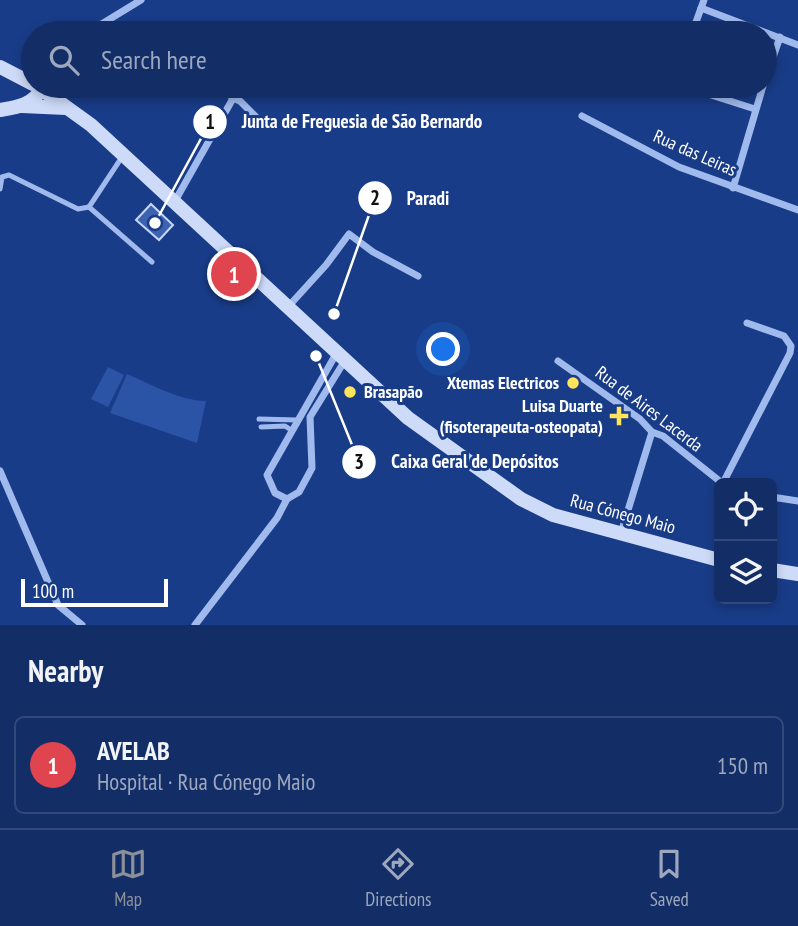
<!DOCTYPE html>
<html lang="en">
<head>
<meta charset="utf-8">
<style>
	body { margin:0; font-family:"PT Sans Narrow",sans-serif; background:#20396f; color:#f1f3f6 }
	.controls { position:absolute; right:21px; bottom:21px; display:grid; overflow:hidden; border-radius:10px; box-shadow:0 4px 10px #0003 }
	.controls button { width:63px; height:63px; display:grid; place-items:center; padding:0; border:0; border-bottom:2px solid #32497a; background:#132d66; color:#f1f3f6; font:35px sans-serif }
	.scale { position:absolute; left:21px; bottom:18px; width:147px; box-sizing:border-box; padding-left:7px; border:4px solid #fff; border-top:0; font-size:19px; line-height:24px; white-space:nowrap; color:#fff; -webkit-text-stroke:5px #193c88; paint-order:stroke }
	.you { position:absolute; left:444px; top:350px; width:24px; height:24px; margin:-18px; border:5px solid #fff; border-radius:50%; background:#1a73e8; box-shadow:0 0 0 10px #1a73e833 }
	.badge { display:grid; place-items:center; width:46px; height:46px; border-radius:50%; background:#8c9099; color:#fff; font-size:23px; font-weight:700 }
	.pin { position:absolute; translate:-50% -50%; border:4px solid #fff; box-shadow:0 2px 7px #0006 }
	.list { margin:0; padding:0; list-style:none }
	h2 { display:flex; justify-content:space-between; align-items:center; height:91px; margin:0; padding:0 28px; font-size:30px }
	h2 small { font-size:23px; font-weight:400; color:#9da8bf }
	.list li { display:grid; grid-template-columns:46px 1fr auto; gap:21px; align-items:center; box-sizing:border-box; height:98px; margin:0 14px 14px; padding:0 14px; border:2px solid #32497a; border-radius:10px }
	.list b { display:block; font-size:26px; white-space:nowrap }
	.list p { margin:0; font-size:23px; white-space:nowrap; color:#9da8bf }
	.list em { font-size:23px; font-style:normal; color:#9da8bf }
	.icon { flex:none; width:38px; height:38px; fill:none; stroke:currentColor; stroke-width:2; stroke-linecap:round; stroke-linejoin:round }
	.map { position:relative; flex:none; width:798px; height:625px; overflow:hidden }
	.search { position:absolute; background:#132d66; box-shadow:0 4px 10px #0003; left:21px; right:21px; top:21px; height:77px; display:flex; align-items:center; gap:18px; box-sizing:border-box; padding:0 24px; border-radius:38px; color:#9da8bf; font-size:26px }
	.sheet { height:203px; background:#132d66 }
	nav { display:flex; justify-content:space-around; align-items:center; box-sizing:border-box; height:98px; border-top:2px solid #32497a; background:#132d66; font-size:19px; color:#9da8bf }
	nav a { display:grid; justify-items:center; gap:4px }
	nav .on { color:#8c9099 }
	.map>svg:first-child { display:block }
	.green { fill:#2b53a6 }
	.building { fill:#3d62af; stroke:#c6d7f9; stroke-width:2 }
	.lines { fill:none; stroke-linecap:round; stroke-linejoin:round }
	.service { stroke:#a0baed; stroke-width:5 }
	.minor { stroke:#a0baed; stroke-width:7 }
	.secondary { stroke:#cddbf9; stroke-width:14 }
	.poi-dot { fill:#ffe45c; stroke:#193c88; stroke-width:2.5 }
	.labels { text-anchor:middle; stroke-width:6; stroke-linejoin:round; paint-order:stroke }
	.street-label { font-size:18px; fill:#fff; stroke:#193c88 }
	.poi-label { font-size:18px; font-weight:bold; fill:#fff; stroke:#193c88; text-anchor:end }
	.leader { fill:none; stroke:#fff; stroke-width:2.5 }
	.callout-dot { fill:#fff; stroke:#193c88; stroke-width:2.5 }
	.mark-label { font-size:21px; text-anchor:middle; font-weight:bold; fill:#111 }
	.callout-label { font-size:19px; text-anchor:middle; font-weight:bold; fill:#fff; stroke:#193c88; stroke-width:6; stroke-linejoin:round; paint-order:stroke }
</style>
</head>
<body>
<div class="map">
<svg width="798" height="625" viewBox="0 0 798 625">
	<rect width="100%" height="100%" fill="#193c88"/>
	<!-- green -->
	<g class="green">
		<polygon points="108,367 124,375 108,407 91,399"/>
		<path d="M 127,374 C 151,384 180,401 206,401 L 197,443 L 110,413 Z"/>
	</g>
	<!-- building -->
	<polygon class="building" points="151,204 173,225 159,240 136,220"/>
	<g class="lines">
		<!-- service -->
		<g class="service">
			<polyline points="122,157 89,207 152,262"/>
			<polyline points="0,189 2,177 9,175 78,209 89,207"/>
			<polyline points="259,419 297,420"/>
			<polyline points="261,427 285,426 291,430"/>
		</g>
		<!-- minor -->
		<g class="minor">
			<polyline points="701,8 798,45"/>
			<polyline points="93,33 100,25 141,0"/>
			<polyline points="692,33 704,0"/>
			<polyline points="765,80 780,37"/>
			<polyline points="226,86 232,98 240,101 264,125"/>
			<polyline points="683,86 755,109"/>
			<polyline points="582,116 679,167 798,210"/>
			<polyline points="733,188 763,86"/>
			<polyline points="175,201 240,86"/>
			<polyline points="287,308 326,265 349,234 373,252 418,276"/>
			<polyline points="558,361 640,419 652,432 663,436 722,483"/>
			<polyline points="0,471 58,605 82,625"/>
			<polyline points="723,483 790,353 791,346 784,336 747,323"/>
			<polyline points="772,497 798,501"/>
			<polyline points="287,499 275,493 267,475 336,354"/>
			<polyline points="621,533 652,432"/>
			<polyline points="195,625 277,518 287,499 299,492 312,468 310,417 344,362"/>
		</g>
		<!-- secondary -->
		<g class="secondary">
			<polyline points="0,67 33,84"/>
			<polyline points="37,86 91,125 408,418 521,499 553,515 719,560"/>
			<polyline points="22,106 66,108"/>
			<path d="M 0,110 C 18,107 33,105 42,88"/>
			<polyline points="772,570 798,574"/>
		</g>
	</g>
	<!-- markers -->
	<g class="poi-dot">
		<circle cx="573" cy="383" r="7"/>
		<circle cx="350" cy="392" r="7"/>
		<path d="M615.5 405.5h7v7h7v7h-7v7h-7v-7h-7v-7h7z"/>
	</g>
	<g class="labels">
		<!-- street labels -->
		<g class="street-label">
			<text transform="translate(695 153) rotate(24)" y="6">Rua das Leiras</text>
			<text transform="translate(649 409) rotate(37)" y="6">Rua de Aires Lacerda</text>
			<text transform="translate(623 514) rotate(15)" y="6">Rua Cónego Maio</text>
		</g>
		<!-- poi labels -->
		<g class="poi-label">
			<text x="559" y="389">Xtemas Electricos</text>
			<text x="364" y="398" text-anchor="start">Brasapão</text>
			<text x="603" y="412">Luisa Duarte<tspan x="603" dy="21">(fisoterapeuta-osteopata)</tspan></text>
		</g>
	</g>
	<!-- callouts -->
	<path class="leader" d="M155 223L210 122M334 314L375 198M316 356L359 462"/>
	<g class="callout-dot">
		<circle cx="155" cy="223" r="7"/>
		<circle cx="334" cy="314" r="7"/>
		<circle cx="316" cy="356" r="7"/>
		<circle cx="210" cy="122" r="18"/>
		<circle cx="375" cy="198" r="18"/>
		<circle cx="359" cy="462" r="18"/>
	</g>
	<g class="mark-label">
		<text x="210" y="129">1</text>
		<text x="375" y="205">2</text>
		<text x="359" y="469">3</text>
	</g>
	<g class="callout-label">
		<text x="362" y="128">Junta de Freguesia de São Bernardo</text>
		<text x="428" y="205">Paradi</text>
		<text x="475" y="468">Caixa Geral de Depósitos</text>
	</g>
</svg>
<div class="controls">
<button><svg class="icon" aria-label="locate" viewBox="0 0 24 24"><circle cx="12" cy="12" r="6"/><path d="M12 2v4M12 18v4M2 12h4M18 12h4"/></svg></button>
<button><svg class="icon" aria-label="layers" viewBox="0 0 24 24"><path d="M12 4l9 5-9 5-9-5zM3 14l9 5 9-5"/></svg></button>
</div>
<div class="scale">100 m</div>
<div class="you"></div>
<div class="pin badge" style="left:234px;top:274px;background:#e0444e">1</div>
<div class="search"><svg class="icon" aria-label="search" viewBox="0 0 24 24"><circle cx="10" cy="10" r="6"/><path d="M15 15l6 6"/></svg>Search here</div>
</div>
<section class="sheet">
<h2>Nearby<small></small></h2>
<ul class="list">
<li><span class="badge" style="background:#e0444e">1</span><div><b>AVELAB</b><p>Hospital · Rua Cónego Maio</p></div><em>150 m</em></li>
</ul>
</section>
<nav>
<a class="on"><svg class="icon" aria-label="map" viewBox="0 0 24 24"><path d="M3 6l6-2 6 2 6-2v14l-6 2-6-2-6 2zM9 4v14M15 6v14"/></svg>Map</a>
<a><svg class="icon" aria-label="directions" viewBox="0 0 24 24"><path d="M12 3l9 9-9 9-9-9zM9 14v-3h6M13 9l2 2-2 2"/></svg>Directions</a>
<a><svg class="icon" aria-label="saved" viewBox="0 0 24 24"><path d="M7 4h10v16l-5-4-5 4z"/></svg>Saved</a>
</nav>
</body>
</html>
